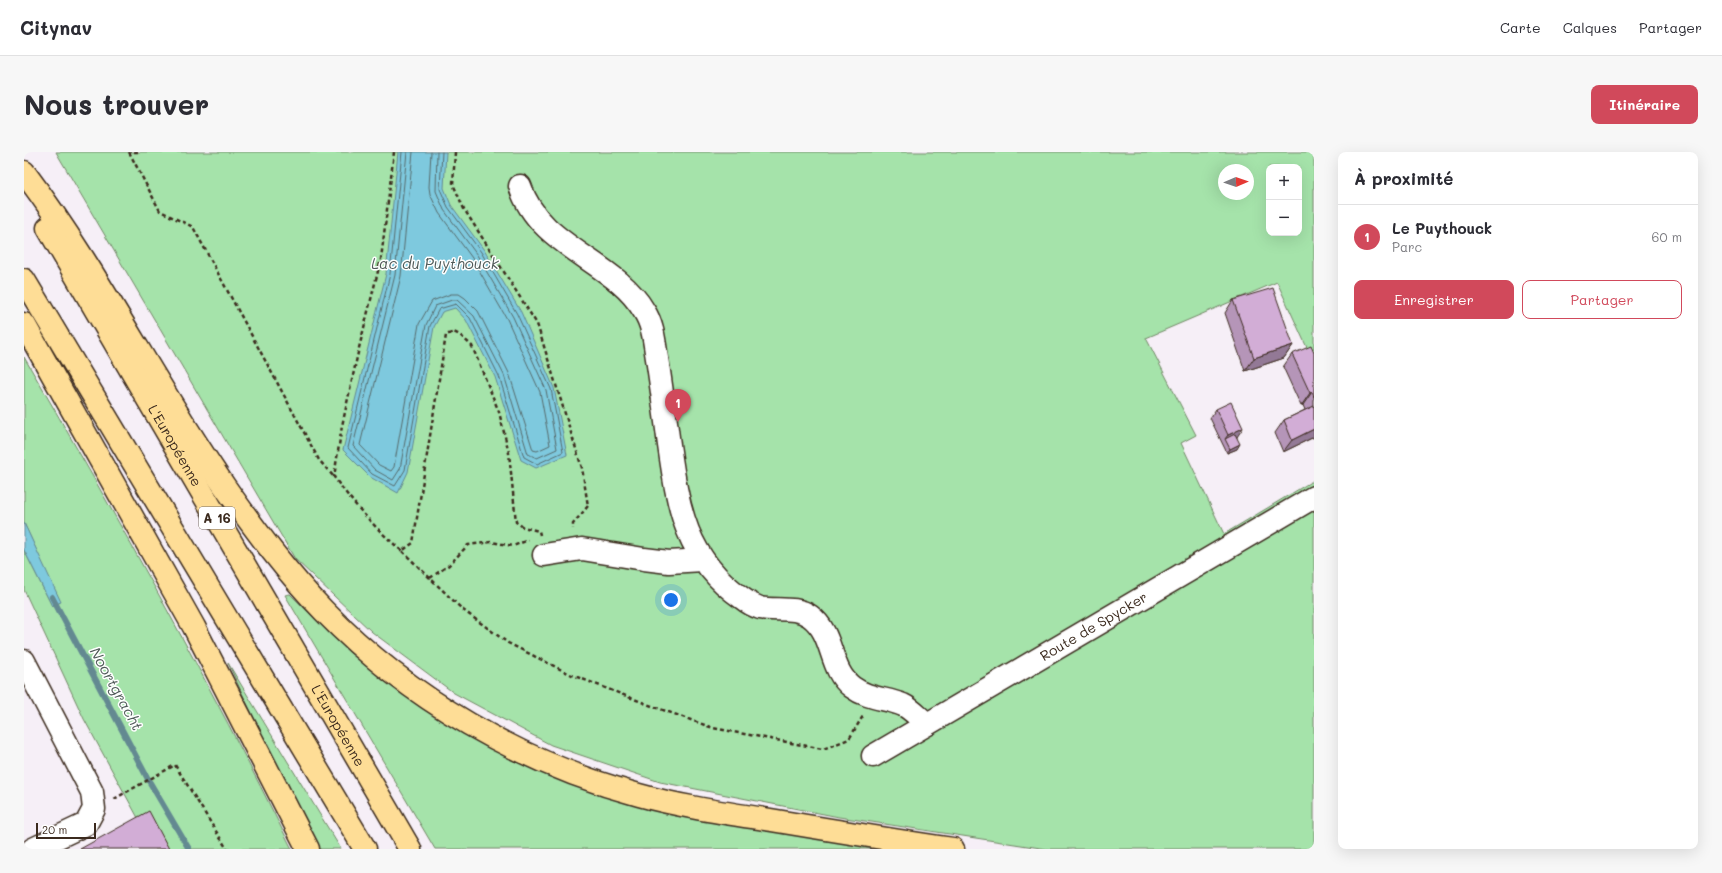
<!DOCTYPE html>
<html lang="fr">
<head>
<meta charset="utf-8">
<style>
	body { margin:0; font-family:Mali,sans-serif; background:#f7f7f7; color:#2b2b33 }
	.controls { position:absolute; right:12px; top:12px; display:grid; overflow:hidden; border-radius:8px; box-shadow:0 4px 16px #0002 }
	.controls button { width:36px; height:36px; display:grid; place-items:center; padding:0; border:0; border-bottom:1px solid #e1e1e2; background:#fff; color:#2b2b33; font:20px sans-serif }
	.compass { position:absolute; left:1194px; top:12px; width:36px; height:36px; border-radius:50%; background:#fff; box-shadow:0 4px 16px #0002; rotate:88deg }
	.scale { position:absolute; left:12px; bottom:10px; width:60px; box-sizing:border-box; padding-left:4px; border:2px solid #3b2a1e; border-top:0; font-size:11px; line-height:14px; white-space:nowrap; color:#3b2a1e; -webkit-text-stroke:3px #fff; paint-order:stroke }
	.you { position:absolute; left:647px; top:448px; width:14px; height:14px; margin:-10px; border:3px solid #fff; border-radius:50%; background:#1a73e8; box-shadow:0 0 0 6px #1a73e833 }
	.badge { display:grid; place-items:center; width:26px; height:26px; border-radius:50%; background:#d1495b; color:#fff; font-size:13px; font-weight:700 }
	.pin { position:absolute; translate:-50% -33px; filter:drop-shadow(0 1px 2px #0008) }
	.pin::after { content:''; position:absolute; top:21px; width:14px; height:12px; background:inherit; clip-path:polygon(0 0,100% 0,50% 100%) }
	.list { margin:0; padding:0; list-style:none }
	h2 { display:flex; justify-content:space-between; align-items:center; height:52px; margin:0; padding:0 16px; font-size:17px }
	h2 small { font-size:13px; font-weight:400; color:#7c7c81 }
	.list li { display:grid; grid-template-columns:26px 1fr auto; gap:12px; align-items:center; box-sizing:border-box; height:64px; padding:0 16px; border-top:1px solid #e1e1e2 }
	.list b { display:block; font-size:15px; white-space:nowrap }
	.list p { margin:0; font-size:13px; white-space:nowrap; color:#7c7c81 }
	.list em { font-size:13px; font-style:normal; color:#7c7c81 }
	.actions { display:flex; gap:8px; padding:12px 16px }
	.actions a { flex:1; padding:9px 0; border:1px solid #d1495b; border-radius:8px; text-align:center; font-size:14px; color:#d1495b }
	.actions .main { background:#d1495b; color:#fff }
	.map { position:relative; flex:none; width:1290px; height:697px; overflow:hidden; border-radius:8px }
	header { display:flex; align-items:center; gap:24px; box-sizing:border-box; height:56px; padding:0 20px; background:#fff; border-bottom:1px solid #e1e1e2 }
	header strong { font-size:19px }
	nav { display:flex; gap:22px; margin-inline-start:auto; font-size:14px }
	.intro { display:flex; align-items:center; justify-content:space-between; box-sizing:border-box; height:96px; padding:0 24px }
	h1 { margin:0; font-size:28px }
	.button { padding:10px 18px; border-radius:8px; background:#d1495b; color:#fff; font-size:14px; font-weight:700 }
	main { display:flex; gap:24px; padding:0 24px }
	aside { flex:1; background:#fff; border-radius:8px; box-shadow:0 4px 16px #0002 }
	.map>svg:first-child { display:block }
	.green { fill:#a5e3aa; stroke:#708664; fill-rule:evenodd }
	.water { fill:#7ec9de; stroke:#638991 }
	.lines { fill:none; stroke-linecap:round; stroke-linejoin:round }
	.shore { stroke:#566a6b; stroke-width:1 }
	.stream { stroke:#638991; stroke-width:6 }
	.minor-casing { stroke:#3b2a1e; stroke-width:25 }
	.highway-casing { stroke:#3b2a1e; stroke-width:25 }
	.path { stroke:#3b2a1e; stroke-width:2.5; stroke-dasharray:4 3; stroke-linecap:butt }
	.minor { stroke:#fff; stroke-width:22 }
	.highway { stroke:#fedd96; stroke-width:22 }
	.wall { fill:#b595b8; stroke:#3b2a1e }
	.shaded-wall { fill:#937996; stroke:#3b2a1e }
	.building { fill:#d2add6; stroke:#3b2a1e }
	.labels { text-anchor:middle; stroke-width:3; stroke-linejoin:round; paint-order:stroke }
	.shield { fill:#fff; stroke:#766a62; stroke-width:1 }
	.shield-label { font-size:13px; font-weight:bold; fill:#3b2a1e }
	.street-label { font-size:14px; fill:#3b2a1e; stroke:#fff }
	.water-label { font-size:15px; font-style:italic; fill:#4f5a58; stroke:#fff }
</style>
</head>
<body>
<header>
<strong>Citynav</strong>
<nav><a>Carte</a><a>Calques</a><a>Partager</a></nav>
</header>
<div class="intro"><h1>Nous trouver</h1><a class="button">Itinéraire</a></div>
<main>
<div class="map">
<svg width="1290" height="697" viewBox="0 0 1290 697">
	<rect width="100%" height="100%" fill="#f6eff7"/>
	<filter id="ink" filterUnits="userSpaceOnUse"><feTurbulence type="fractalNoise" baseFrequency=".025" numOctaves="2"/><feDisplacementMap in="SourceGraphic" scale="8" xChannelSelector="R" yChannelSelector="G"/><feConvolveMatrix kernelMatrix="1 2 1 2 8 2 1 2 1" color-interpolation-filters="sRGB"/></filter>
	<g filter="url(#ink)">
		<!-- green -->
		<g class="green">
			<path d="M 32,0 L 1290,0 L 1290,211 L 1253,130 L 1122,186 L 1172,283 L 1157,291 L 1200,382 L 1290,328 L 1290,697 L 1023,697 L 815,665 L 636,630 L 527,593 L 430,541 L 348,480 L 271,407 ZM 1245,15 L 1275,15 L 1275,81 L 1245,81 ZM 1200,18 L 1224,18 L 1224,42 L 1200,42 Z"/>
			<path d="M 0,205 C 94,366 185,530 268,697 L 131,697 L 60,567 L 0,438 L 0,398 L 28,454 L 36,450 L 0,371 Z"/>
			<polygon points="266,442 326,501 376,538 480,602 875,697 411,697 261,443"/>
			<polygon points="204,511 301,671 317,697 291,697"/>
		</g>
		<!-- water -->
		<g class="water">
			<polygon points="374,0 422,0 420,36 427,53 460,98 497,160 530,236 543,303 512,316 497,308 471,225 442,168 431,156 418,160 410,175 384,320 374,341 346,325 319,298 362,122"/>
			<polygon points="0,371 37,450 28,454 0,398"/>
		</g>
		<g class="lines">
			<!-- shore -->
			<g class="shore">
				<polyline points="378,0 366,122 324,296 348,322 371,334 381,318 406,174 415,157 432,152 446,166 475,224 500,305 513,312 539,300 527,237 493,162 457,100 424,55 416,37 418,0"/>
				<polyline points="383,0 371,123 329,294 351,318 369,328 376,317 402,173 411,154 428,148 433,148 450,164 480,223 504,302 513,306 533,297 522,238 489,165 453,103 420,58 412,39 413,0"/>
				<polyline points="389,0 377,124 336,293 355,313 367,319 370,315 395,172 408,149 427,142 435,142 441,146 454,159 485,221 509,298 513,299 526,293 516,240 483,167 448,106 415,61 406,42 405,35 407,0"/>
			</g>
			<!-- stream -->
			<polyline class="stream" points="28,445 125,629 165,697"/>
			<!-- minor casing -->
			<g class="minor-casing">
				<g id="minor">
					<path d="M 496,34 C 515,95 590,108 620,159 C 628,171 630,186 632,200 C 637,231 641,262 645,293 C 654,356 662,407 718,446 C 723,450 730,454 736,456 C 752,459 772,454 786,464 C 811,482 804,517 828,535 C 844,547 862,546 879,553 C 888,557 895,566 903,572"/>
					<polyline points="520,403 558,397 620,407 645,410 679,408"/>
					<polyline points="0,509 68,640 70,657 62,672 9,697"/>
					<path id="s1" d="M 849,604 L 1290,345"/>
				</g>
			</g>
			<!-- highway casing -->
			<g class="highway-casing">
				<g id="highway">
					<path d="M 0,20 C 75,120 130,232 201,335 C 232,379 263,421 300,459 C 385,547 497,611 615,643 C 658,655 702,661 747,668 C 807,678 868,688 929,697"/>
					<path id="s2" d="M 24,76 L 386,697"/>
					<polyline points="0,128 341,697"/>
					<polyline points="0,172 170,475 284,697"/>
				</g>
			</g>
			<!-- path -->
			<g class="path">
				<polyline points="105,0 136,59 169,75 295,308 310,325"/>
				<polyline points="110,0 117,0"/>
				<path d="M 370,0 L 357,107 L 335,196 L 318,274 L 310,325 C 330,353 352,377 378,399 L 389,391 L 422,183 L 430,180 L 436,183 L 448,194 L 475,260 L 485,301 L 492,370 L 499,375 L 515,379 L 516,383"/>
				<polyline points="431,0 429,32 440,57 513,172 558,316 564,354 549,372 549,377"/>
				<polyline points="378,399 439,458 484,491 548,523 628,554 689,576 799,597 825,587 839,564"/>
				<polyline points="406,426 425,413 444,393 468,390 489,394 504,388"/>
				<polyline points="90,647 151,613 203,697"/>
			</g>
			<!-- minor -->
			<use href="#minor" class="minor"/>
			<!-- highway -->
			<use href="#highway" class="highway"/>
		</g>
		<!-- wall -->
		<g class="wall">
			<polygon points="1209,148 1269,193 1260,206 1221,219 1201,161"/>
			<polygon points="1290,201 1290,285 1259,300 1251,281 1260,268 1281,258 1279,253 1277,254 1259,215 1268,202"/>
			<polygon points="1192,257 1213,285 1213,297 1203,301 1186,266"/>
		</g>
		<!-- shaded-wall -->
		<g class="shaded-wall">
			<polygon points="1269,193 1260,206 1221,219 1230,206"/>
			<polygon points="1288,240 1279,253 1277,254 1286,241"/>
			<polygon points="1219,276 1213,285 1201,287 1204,283"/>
			<polygon points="1290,277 1290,285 1259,300 1268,288"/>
			<polygon points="1216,292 1213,297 1203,301 1206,297"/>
		</g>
		<!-- building -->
		<g class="building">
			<polygon points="1249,136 1269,193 1230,206 1209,148"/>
			<polygon points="1287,194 1290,201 1290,245 1288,240 1286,241 1268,202"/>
			<polygon points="1207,250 1219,276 1204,283 1192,257"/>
			<polygon points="1290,254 1290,277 1268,288 1260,268"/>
			<polygon points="1211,282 1216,292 1206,297 1201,287"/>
			<polygon points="125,659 145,697 56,697"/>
		</g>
	</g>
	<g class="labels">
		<!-- shield labels -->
		<rect class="shield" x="175" y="355" width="36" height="22" rx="3"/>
		<g class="shield-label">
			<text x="193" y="371">A 16</text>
		</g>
		<!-- street labels -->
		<g class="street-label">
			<text dy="5" stroke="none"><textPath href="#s2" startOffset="252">L'Européenne</textPath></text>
			<text dy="5" stroke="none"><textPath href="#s1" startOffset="256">Route de Spycker</textPath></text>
			<text dy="5" stroke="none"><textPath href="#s2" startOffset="576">L'Européenne</textPath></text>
		</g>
		<!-- water labels -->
		<g class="water-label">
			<text x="411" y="117">Lac du Puythouck</text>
			<text transform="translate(92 537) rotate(61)" y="5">Noortgracht</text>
		</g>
	</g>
</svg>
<div class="controls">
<button>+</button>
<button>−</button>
</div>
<svg class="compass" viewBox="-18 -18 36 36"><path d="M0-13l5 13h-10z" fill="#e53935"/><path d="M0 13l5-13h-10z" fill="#7c7c81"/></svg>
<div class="scale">20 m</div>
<div class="you"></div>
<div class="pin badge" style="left:654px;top:270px">1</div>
</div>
<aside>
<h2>À proximité<small></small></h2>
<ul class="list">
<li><span class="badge">1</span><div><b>Le Puythouck</b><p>Parc</p></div><em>60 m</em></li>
</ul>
<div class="actions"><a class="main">Enregistrer</a><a>Partager</a></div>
</aside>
</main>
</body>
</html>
